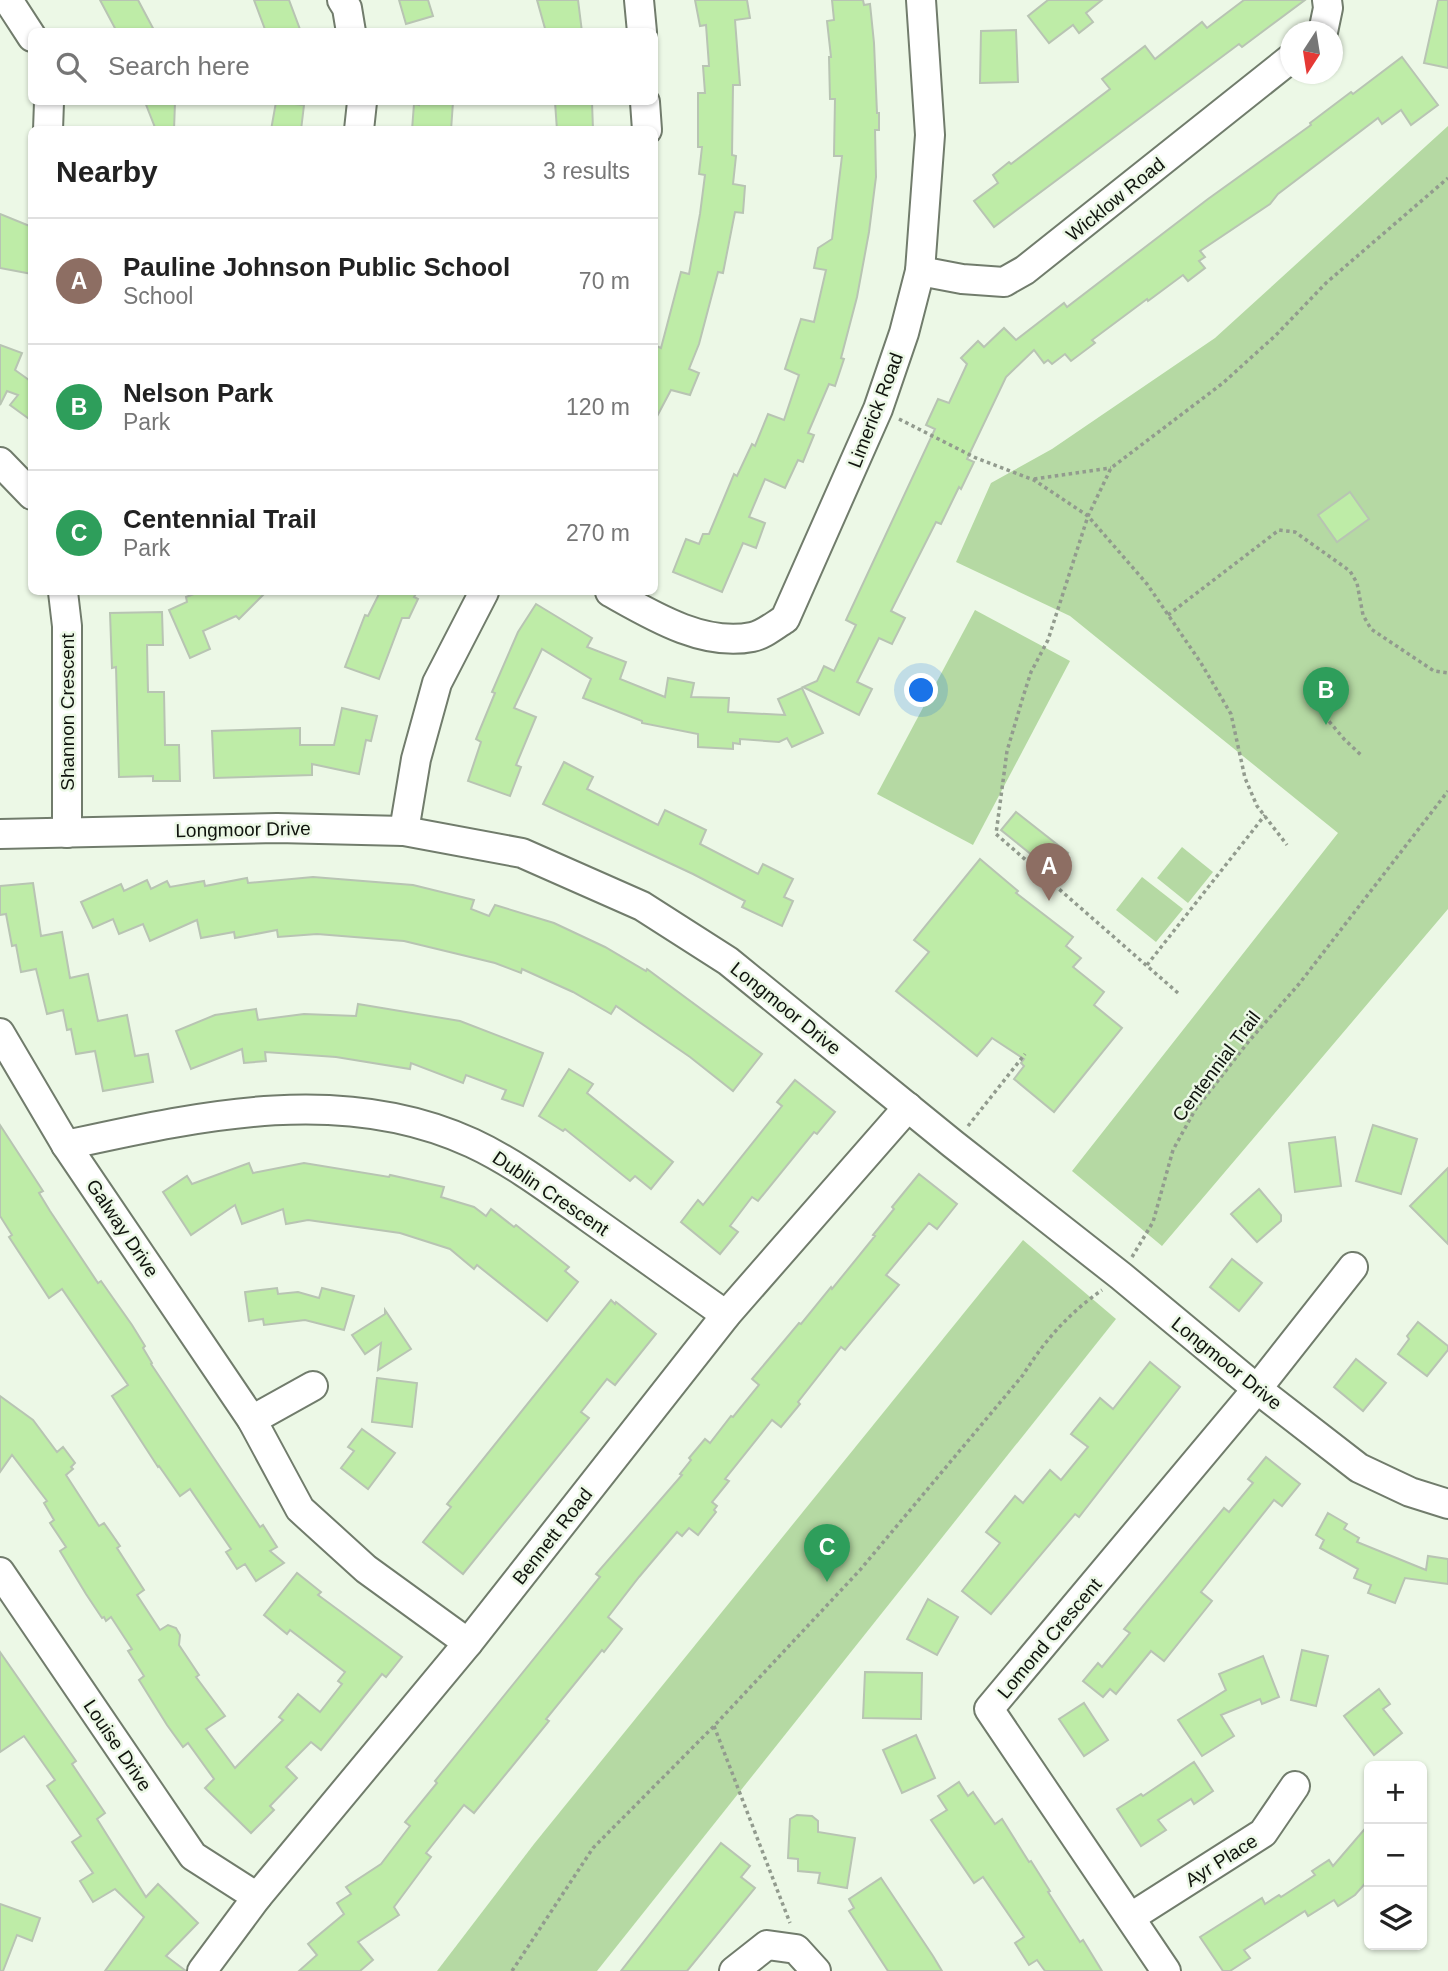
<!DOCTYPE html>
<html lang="en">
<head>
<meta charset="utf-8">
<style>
	body { margin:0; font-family:Helvetica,sans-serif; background:#f2f2f2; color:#222 }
	.controls { position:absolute; right:21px; bottom:21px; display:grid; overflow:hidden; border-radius:10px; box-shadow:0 2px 5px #0004 }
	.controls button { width:63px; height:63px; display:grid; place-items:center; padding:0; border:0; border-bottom:2px solid #e0e0e0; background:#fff; color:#222; font:35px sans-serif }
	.compass { position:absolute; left:1280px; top:21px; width:63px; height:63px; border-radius:50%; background:#fff; box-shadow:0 2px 5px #0004; rotate:192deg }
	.you { position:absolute; left:922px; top:691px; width:24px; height:24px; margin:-18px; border:5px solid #fff; border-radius:50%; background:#1a73e8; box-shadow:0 0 0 10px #1a73e833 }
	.badge { display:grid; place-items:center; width:46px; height:46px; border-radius:50%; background:#8d3cab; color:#fff; font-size:23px; font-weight:700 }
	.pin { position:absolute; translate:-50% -58px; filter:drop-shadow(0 2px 4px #0008) }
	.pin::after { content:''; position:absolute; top:37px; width:24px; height:21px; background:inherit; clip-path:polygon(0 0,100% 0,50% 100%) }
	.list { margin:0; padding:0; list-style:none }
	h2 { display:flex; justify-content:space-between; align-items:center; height:91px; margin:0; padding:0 28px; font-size:30px }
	h2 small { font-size:23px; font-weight:400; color:#767676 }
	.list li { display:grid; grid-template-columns:46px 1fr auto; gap:21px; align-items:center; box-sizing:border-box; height:126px; padding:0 28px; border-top:2px solid #e0e0e0 }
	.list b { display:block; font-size:26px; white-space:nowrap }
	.list p { margin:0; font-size:23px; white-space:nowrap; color:#767676 }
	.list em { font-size:23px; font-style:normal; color:#767676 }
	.icon { flex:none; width:38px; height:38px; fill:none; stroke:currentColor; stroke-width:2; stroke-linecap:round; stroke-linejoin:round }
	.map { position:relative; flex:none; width:1448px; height:1971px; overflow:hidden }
	.search { position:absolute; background:#fff; box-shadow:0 2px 5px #0004; left:28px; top:28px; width:630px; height:77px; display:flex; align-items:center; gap:18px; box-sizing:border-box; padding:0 24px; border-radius:10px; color:#767676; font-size:26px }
	.panel { position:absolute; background:#fff; box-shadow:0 2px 5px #0004; left:28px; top:126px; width:630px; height:469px; border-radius:10px }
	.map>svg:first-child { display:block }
	.green { fill:#b5d9a3 }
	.building { fill:#beeca7; stroke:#b8c4b3; stroke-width:2 }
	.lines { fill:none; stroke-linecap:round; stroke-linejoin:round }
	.minor-casing { stroke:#717c6c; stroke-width:32 }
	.path { stroke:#929b8e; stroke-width:3.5; stroke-dasharray:3.5 3.5; stroke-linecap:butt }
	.minor { stroke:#fff; stroke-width:28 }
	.labels { text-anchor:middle; stroke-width:5; stroke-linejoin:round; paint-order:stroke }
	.street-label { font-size:19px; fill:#10140e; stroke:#ecf8e6 }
</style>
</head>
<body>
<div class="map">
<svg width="1448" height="1971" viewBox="0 0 1448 1971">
	<rect width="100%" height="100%" fill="#ecf8e6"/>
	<!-- green -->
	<g class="green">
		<polygon points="1448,126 1448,909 1162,1246 1072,1171 1338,833 1070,616 956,562 991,483 1052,449 1215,338"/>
		<polygon points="975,610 1070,661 973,845 877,794"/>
		<polygon points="1182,847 1213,872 1188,903 1157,878"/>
		<polygon points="1142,877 1183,909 1156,942 1116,910"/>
		<polygon points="1023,1240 1116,1319 597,1971 437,1971 534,1844"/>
	</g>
	<!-- building -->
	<g class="building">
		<polygon points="100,0 138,0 155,32 117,32"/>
		<polygon points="254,0 289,0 301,32 266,32"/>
		<polygon points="399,0 428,0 433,16 406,24"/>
		<polygon points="537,0 578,0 582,32 546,32"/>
		<polygon points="695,0 747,0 750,18 735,20 740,85 733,85 732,155 736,156 733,184 745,186 743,213 735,212 723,273 718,272 699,344 689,369 699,373 690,395 671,390 654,422 654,345 661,348 681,272 689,274 700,214 705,175 699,174 702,147 698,147 698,93 705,93 703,66 709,66 706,25 700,26"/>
		<polygon points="832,0 863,0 864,5 870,4 874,43 877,113 879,113 879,130 875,130 876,177 869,232 857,297 841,358 844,359 835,386 829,384 808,433 814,435 803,462 798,460 785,488 765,479 749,517 765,523 756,548 743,543 722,592 673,572 686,539 699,544 703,534 709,534 734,474 737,476 752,444 755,446 768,414 784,420 799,375 785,369 801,319 814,322 826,270 814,268 818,248 832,239 842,156 834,156 835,99 830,99 829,57 831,57 827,21 834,20"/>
		<polygon points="1048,0 1102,0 1086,13 1093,22 1079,33 1073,25 1049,43 1028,16"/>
		<polygon points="1244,0 1305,0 1242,47 1239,44 994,227 974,201 998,183 993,175 1009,162 1011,164 1110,89 1102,79 1145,46 1155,59 1202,22 1207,28"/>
		<polygon points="1438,0 1448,0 1448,68 1424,63"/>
		<polygon points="1016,30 1018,82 980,83 981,31"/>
		<polygon points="1402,57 1438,105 1411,125 1401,110 1382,124 1378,118 1278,194 1270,204 1200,251 1205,257 1199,261 1205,268 1188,281 1183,275 1148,301 1147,299 1092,340 1095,343 1071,361 1065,354 1052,364 1048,360 1044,363 1034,350 1006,377 967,459 974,462 961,489 959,487 941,524 936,522 891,611 905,618 892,644 879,638 857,682 872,689 859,715 803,687 817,681 824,666 834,671 856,625 846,620 935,429 926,425 938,399 949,403 967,364 961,358 978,341 984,347 1004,328 1016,340 1064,303 1067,307 1208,199 1311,125 1310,123 1351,92 1353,94"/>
		<polygon points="145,102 175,102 174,130 156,130"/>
		<polygon points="276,102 304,105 301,130 271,130"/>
		<polygon points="419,102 453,102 451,130 412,130 414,104 419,105"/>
		<polygon points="555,102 592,102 593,130 557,130"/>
		<polygon points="0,214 32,227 32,274 0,268"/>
		<polygon points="0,345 22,353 15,370 29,380 32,378 32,421 10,405 18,395 7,391 0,405"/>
		<polygon points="1350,492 1369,519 1337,542 1318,515"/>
		<polygon points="199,592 266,592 239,619 236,616 203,631 210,649 190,658 169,610 187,602 186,597"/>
		<polygon points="380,592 417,592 414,597 418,599 409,618 402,618 379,679 345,667 365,615 368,616"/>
		<polygon points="536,604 592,638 587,647 626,662 620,679 665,697 668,678 694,683 691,697 729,698 728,712 785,715 778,699 802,688 823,733 792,747 787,738 779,742 740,739 740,744 733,743 733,749 698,747 698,734 642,723 642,721 583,698 591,679 542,649 514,708 536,717 516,765 521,767 510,796 468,781 481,742 476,739 495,693 492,692 518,632"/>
		<polygon points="162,612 163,645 147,645 148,692 164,692 165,745 179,745 180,781 153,781 153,776 119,777 116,667 112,668 110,613"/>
		<polygon points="342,708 377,716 371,741 366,740 359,774 312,764 312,775 214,778 212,731 300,728 300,745 334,745"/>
		<polygon points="564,762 593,777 587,789 658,825 665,810 706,830 700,844 758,874 763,864 793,879 784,897 793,901 782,926 742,907 745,901 693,874 543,804"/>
		<polygon points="1016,812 1068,853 1053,872 1001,830"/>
		<polygon points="980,859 1018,891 1016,893 1073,937 1066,946 1081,958 1073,967 1104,992 1094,1005 1122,1028 1054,1112 1014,1079 1024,1066 1021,1063 1024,1059 992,1038 977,1056 896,991 929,952 914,940"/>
		<polygon points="313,877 413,885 474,900 471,909 489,916 495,905 554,923 605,947 646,971 647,969 762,1054 733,1091 690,1057 616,1006 611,1014 573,992 522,969 521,973 495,963 404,941 317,934 278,937 277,930 235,938 234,932 201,938 197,920 150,941 143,924 119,934 113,919 93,928 81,902 121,884 124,891 147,880 151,889 167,881 170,887 204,881 205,886 247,878 248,883"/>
		<polygon points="33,883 41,936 62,932 70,978 88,974 98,1021 127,1015 135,1056 148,1054 153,1082 103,1091 95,1051 76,1054 71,1029 67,1030 63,1010 47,1014 36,969 21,972 16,945 12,946 6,914 0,915 0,886"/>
		<polygon points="358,1004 460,1021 543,1053 523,1106 502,1099 506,1090 466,1075 463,1083 411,1063 410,1069 336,1057 265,1052 266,1061 244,1063 242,1049 191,1069 176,1031 215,1015 256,1009 258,1020 304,1014 356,1016"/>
		<polygon points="569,1069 593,1084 587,1093 673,1162 651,1189 635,1176 630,1181 565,1129 563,1131 539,1116"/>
		<polygon points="795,1080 835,1112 817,1134 814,1132 758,1201 752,1197 730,1226 738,1232 720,1254 681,1222 698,1200 703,1205 782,1106 777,1102"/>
		<polygon points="0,1125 43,1191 39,1193 50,1211 98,1283 101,1281 132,1325 145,1346 143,1348 152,1363 151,1364 260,1527 263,1525 277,1547 270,1551 284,1563 256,1581 245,1564 237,1569 226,1552 231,1549 190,1489 180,1496 159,1466 158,1467 112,1396 128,1385 62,1289 49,1298 9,1237 12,1235 0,1216"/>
		<polygon points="1373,1125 1417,1139 1401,1194 1356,1181"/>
		<polygon points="1335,1137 1341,1186 1295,1192 1289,1143"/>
		<polygon points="249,1163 253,1173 304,1163 389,1177 390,1175 444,1187 441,1197 474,1207 486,1216 491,1209 514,1227 516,1225 569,1267 565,1271 578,1282 547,1321 477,1265 474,1269 450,1249 400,1233 308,1220 286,1224 283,1209 242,1224 235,1205 191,1235 163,1192 187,1176 192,1184"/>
		<polygon points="1448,1168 1448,1244 1410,1206"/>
		<polygon points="919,1174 957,1204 937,1229 929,1223 886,1275 899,1285 845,1350 841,1347 798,1402 800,1404 781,1427 772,1420 725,1479 729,1481 712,1502 717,1506 714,1510 716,1512 698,1535 689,1528 682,1536 677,1532 639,1577 608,1617 622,1629 604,1652 602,1650 546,1719 549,1721 474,1813 464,1805 426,1853 431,1857 394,1907 399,1915 358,1942 373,1960 360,1971 299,1971 317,1955 308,1944 344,1914 337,1903 351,1894 346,1887 381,1864 410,1826 405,1822 437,1783 435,1781 600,1577 596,1574 682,1475 680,1474 691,1460 689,1458 705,1439 710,1443 731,1416 733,1417 759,1385 752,1379 799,1323 801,1324 831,1287 832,1289 875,1236 873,1235 894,1209 892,1207"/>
		<polygon points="1259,1189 1281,1215 1281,1221 1257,1242 1231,1214"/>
		<polygon points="1232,1259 1262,1283 1239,1311 1210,1287"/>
		<polygon points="277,1288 278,1294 298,1292 319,1298 322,1288 354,1296 344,1330 305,1320 264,1325 263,1319 249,1321 245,1292"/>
		<polygon points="611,1300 615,1304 616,1302 656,1334 615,1385 607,1379 581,1412 589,1418 463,1574 423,1542 451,1507 447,1504"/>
		<polygon points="385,1310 411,1349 378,1370 381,1343 365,1354 352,1335 385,1314"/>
		<polygon points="1418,1322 1448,1346 1448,1350 1427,1376 1398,1354 1409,1339 1407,1336"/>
		<polygon points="1356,1359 1386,1383 1363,1411 1334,1387"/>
		<polygon points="1150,1362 1180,1387 1079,1517 1075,1514 991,1614 962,1591 1000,1543 986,1532 1015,1496 1023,1503 1050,1470 1061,1480 1088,1447 1071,1434 1100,1398 1113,1409"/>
		<polygon points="377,1378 417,1383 412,1427 372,1422"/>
		<polygon points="0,1396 33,1420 57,1452 63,1447 75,1463 71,1467 73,1469 66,1475 99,1526 104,1523 120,1546 117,1548 144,1590 137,1595 160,1630 168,1625 176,1628 180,1635 179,1645 199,1675 196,1677 225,1716 206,1729 235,1768 283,1720 279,1717 298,1694 320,1712 342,1684 338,1681 345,1672 290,1630 287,1634 264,1615 297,1573 321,1592 318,1595 402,1657 386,1677 382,1674 321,1750 311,1742 286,1767 297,1778 270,1806 274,1810 251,1833 205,1788 214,1779 188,1743 183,1747 167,1725 139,1680 144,1676 128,1651 132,1649 111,1617 106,1621 104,1617 102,1618 86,1594 60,1551 66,1547 50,1523 54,1520 44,1503 47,1501 12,1455 0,1472"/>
		<polygon points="362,1429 395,1453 368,1489 341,1468 354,1451 348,1447"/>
		<polygon points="1266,1457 1300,1484 1282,1506 1274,1500 1201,1592 1212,1601 1164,1661 1151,1651 1116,1694 1110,1689 1103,1697 1083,1681 1098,1663 1102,1667 1130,1633 1124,1629 1224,1508 1229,1512 1253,1483 1248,1479"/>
		<polygon points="1328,1513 1347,1524 1344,1529 1359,1538 1357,1542 1426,1570 1428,1556 1448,1559 1448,1584 1405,1578 1395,1603 1368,1593 1371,1585 1354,1578 1358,1569 1320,1548 1324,1540 1316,1535"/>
		<polygon points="928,1599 958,1617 937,1655 907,1639"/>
		<polygon points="1302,1650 1328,1656 1316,1706 1291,1700"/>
		<polygon points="0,1652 76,1761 72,1764 105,1813 97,1819 146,1897 158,1884 198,1923 166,1956 186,1971 105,1971 144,1917 115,1889 93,1902 80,1881 93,1873 72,1842 81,1836 47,1786 55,1780 24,1736 0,1752"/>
		<polygon points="1263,1656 1279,1697 1262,1704 1260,1699 1221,1715 1234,1736 1202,1756 1178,1720 1226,1690 1219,1674"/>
		<polygon points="865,1672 922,1673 921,1719 863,1718"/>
		<polygon points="1379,1689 1390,1704 1383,1709 1402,1733 1374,1755 1344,1716"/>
		<polygon points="1084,1703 1108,1740 1084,1756 1059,1719"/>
		<polygon points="916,1735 935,1778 902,1793 883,1750"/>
		<polygon points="1194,1762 1213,1791 1194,1804 1191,1799 1158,1820 1166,1830 1141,1846 1117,1809 1141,1794 1143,1796"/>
		<polygon points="959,1782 968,1796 973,1792 995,1824 1002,1819 1029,1862 1031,1861 1050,1891 1048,1892 1080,1942 1083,1940 1102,1971 1045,1971 1037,1960 1029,1965 1015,1943 1024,1937 983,1877 974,1883 931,1820 947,1810 938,1796"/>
		<polygon points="797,1815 812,1816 818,1821 818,1832 855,1838 847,1888 818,1883 820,1873 798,1871 798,1859 788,1858 790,1819"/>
		<polygon points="1369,1824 1369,1879 1355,1895 1338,1906 1334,1900 1308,1916 1305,1911 1244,1950 1250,1958 1230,1971 1223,1971 1200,1937 1262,1898 1265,1904 1279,1895 1281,1897 1315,1875 1312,1871 1329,1860 1333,1866"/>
		<polygon points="721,1843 750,1866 741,1877 755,1888 687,1971 621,1971"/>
		<polygon points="881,1878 933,1956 942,1971 888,1971 849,1911 854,1908 849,1899"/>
		<polygon points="0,1904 40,1918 32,1941 17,1935 3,1971 0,1971"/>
	</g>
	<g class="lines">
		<!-- minor casing -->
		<g class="minor-casing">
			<g id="minor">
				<polyline points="8,0 32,37"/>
				<polyline points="342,0 347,8 351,32"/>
				<polyline points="639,0 642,32"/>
				<polyline points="1323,32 1328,8 1327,0"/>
				<polyline points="645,102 647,130"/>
				<polyline points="48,130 49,102"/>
				<polyline points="359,130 362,102"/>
				<polyline points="920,271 962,279 1004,282 1025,270 1290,59"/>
				<polyline points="0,462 32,495"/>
				<polyline points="63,592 67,626 67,833"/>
				<path d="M 610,592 C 651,615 703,647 752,637 C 763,635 775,625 785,619 L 878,409 L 904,333 L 920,271 L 930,135 L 921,0"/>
				<polyline points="404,831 416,759 437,683 484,592"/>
				<polyline points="0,834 277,828 404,831 522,853 642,906 728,961 953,1144 1121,1276 1257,1389 1359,1468 1410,1492 1448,1504"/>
				<polyline points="0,1033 66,1145 252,1420 300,1509 366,1569 468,1643"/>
				<path d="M 66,1145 C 199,1116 342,1083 472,1143 C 513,1162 550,1190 588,1217 C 634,1250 680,1282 726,1315"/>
				<polyline points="252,1420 313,1386"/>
				<polyline points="0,1572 193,1856 257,1897"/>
				<polyline points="1131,1917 1263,1833 1295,1786"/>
				<polyline points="202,1971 257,1897 468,1643 726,1315 908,1107"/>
				<polyline points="734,1971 767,1945 796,1949 816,1971"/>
				<polyline points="1166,1971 989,1709 1257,1389 1353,1267"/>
			</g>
		</g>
		<!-- path -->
		<g class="path">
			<polyline points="899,419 976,458 1034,480 1088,516 1147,584 1201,663 1231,714 1245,778 1257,806 1287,845"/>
			<polyline points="1034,479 1111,468"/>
			<polyline points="1168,615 1279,530 1295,532 1350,571 1357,583 1363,615 1371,629 1434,671 1448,673"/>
			<polyline points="1311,700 1344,739 1362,756"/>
			<polyline points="1147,965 1265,815"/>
			<polyline points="1178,993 996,834 1007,751 1023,697 1031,672 1048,640 1088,516 1111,468 1223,383 1276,335 1326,283 1448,178"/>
			<polyline points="968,1126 1025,1054"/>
			<polyline points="1132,1257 1153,1222 1173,1150 1195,1110 1249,1041 1299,984 1448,791"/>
			<polyline points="714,1726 790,1923"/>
			<path d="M 512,1971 L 593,1848 L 714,1726 L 860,1570 L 1023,1375 C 1045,1340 1068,1314 1102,1290"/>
		</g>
		<!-- minor -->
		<use href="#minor" class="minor"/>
	</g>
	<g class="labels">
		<!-- street labels -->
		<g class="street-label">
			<text transform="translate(1115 199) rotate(-39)" y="7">Wicklow Road</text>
			<text transform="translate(875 410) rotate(-69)" y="7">Limerick Road</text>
			<text transform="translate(67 712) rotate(-90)" y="7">Shannon Crescent</text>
			<text transform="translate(243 829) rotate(-1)" y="7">Longmoor Drive</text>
			<text transform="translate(786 1008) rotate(39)" y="7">Longmoor Drive</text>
			<text transform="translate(1216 1066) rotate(-53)" y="7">Centennial Trail</text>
			<text transform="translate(551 1193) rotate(34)" y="7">Dublin Crescent</text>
			<text transform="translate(123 1228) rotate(56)" y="7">Galway Drive</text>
			<text transform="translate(1227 1363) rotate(39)" y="7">Longmoor Drive</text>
			<text transform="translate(552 1536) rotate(-52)" y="7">Bennett Road</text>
			<text transform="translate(1049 1638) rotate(-50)" y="7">Lomond Crescent</text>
			<text transform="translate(118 1745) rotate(56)" y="7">Louise Drive</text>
			<text transform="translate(1221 1860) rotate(-32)" y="7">Ayr Place</text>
		</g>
	</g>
</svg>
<div class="controls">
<button>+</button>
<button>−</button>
<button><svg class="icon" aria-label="layers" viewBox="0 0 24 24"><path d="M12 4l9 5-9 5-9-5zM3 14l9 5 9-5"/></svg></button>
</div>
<svg class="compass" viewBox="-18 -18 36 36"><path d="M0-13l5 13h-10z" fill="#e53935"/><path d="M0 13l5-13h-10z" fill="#767676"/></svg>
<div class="you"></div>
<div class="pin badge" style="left:1049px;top:901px;background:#8d6e63">A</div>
<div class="pin badge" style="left:1326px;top:725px;background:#2e9e5b">B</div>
<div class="pin badge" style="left:827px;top:1582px;background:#2e9e5b">C</div>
<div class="search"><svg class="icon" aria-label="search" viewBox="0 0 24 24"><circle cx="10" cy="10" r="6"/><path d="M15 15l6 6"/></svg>Search here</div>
<section class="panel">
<h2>Nearby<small>3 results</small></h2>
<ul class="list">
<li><span class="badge" style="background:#8d6e63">A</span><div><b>Pauline Johnson Public School</b><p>School</p></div><em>70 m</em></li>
<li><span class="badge" style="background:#2e9e5b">B</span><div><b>Nelson Park</b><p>Park</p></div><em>120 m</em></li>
<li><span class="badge" style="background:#2e9e5b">C</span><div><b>Centennial Trail</b><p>Park</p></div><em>270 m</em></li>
</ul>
</section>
</div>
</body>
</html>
